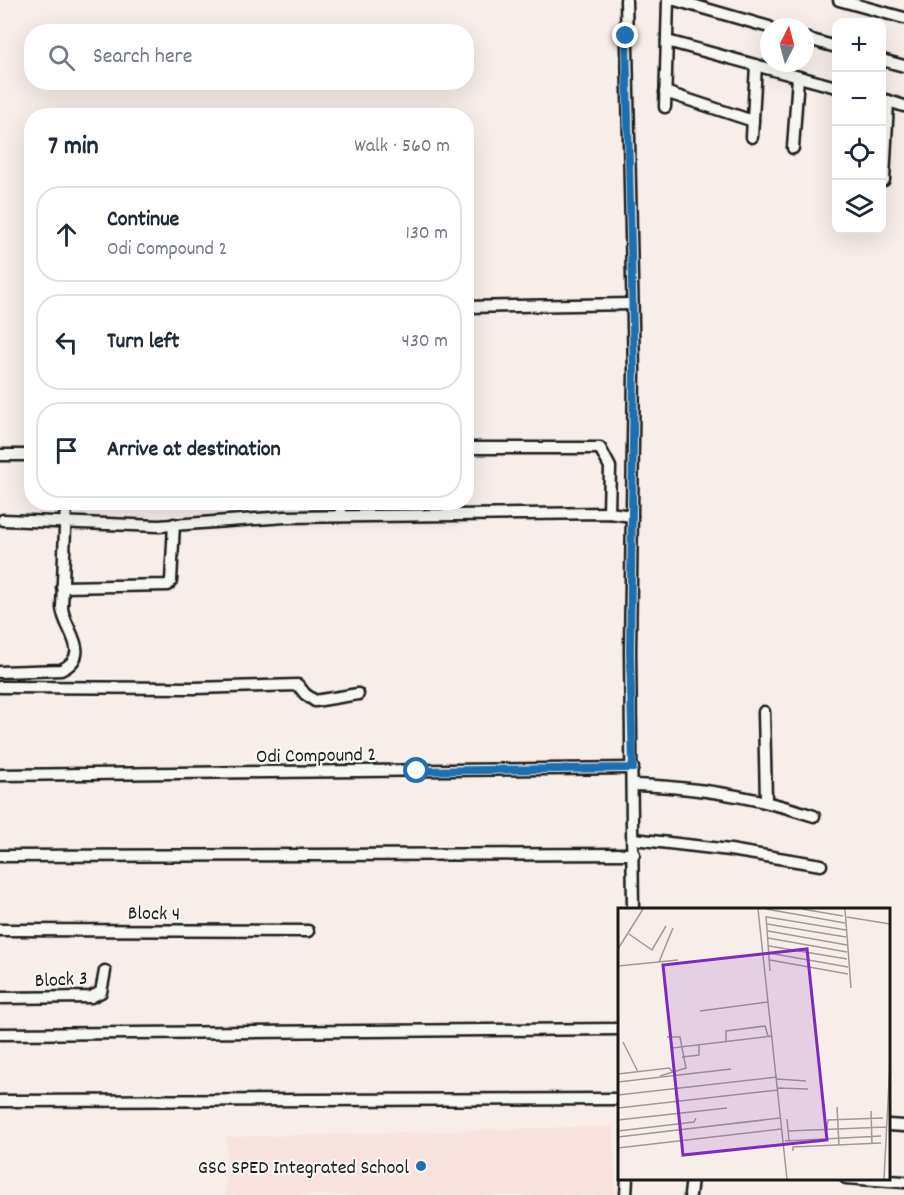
<!DOCTYPE html>
<html lang="en">
<head>
<meta charset="utf-8">
<style>
	body { margin:0; font-family:Dekko,sans-serif; background:#f6f6f7; color:#1f2937 }
	.controls { position:absolute; right:18px; top:18px; display:grid; overflow:hidden; border-radius:12px; box-shadow:0 6px 24px #0002 }
	.controls button { width:54px; height:54px; display:grid; place-items:center; padding:0; border:0; border-bottom:2px solid #e0e1e3; background:#fff; color:#1f2937; font:30px sans-serif }
	.compass { position:absolute; left:760px; top:18px; width:54px; height:54px; border-radius:50%; background:#fff; box-shadow:0 6px 24px #0002; rotate:6deg }
	.stop { position:absolute; width:18px; height:18px; margin:-14px; border:4px solid #1f6fb2; border-radius:50%; background:#fff }
	.stop.end { background:#1f6fb2; border-color:#fff; box-shadow:0 2px 6px #0008 }
	.list { margin:0; padding:0; list-style:none }
	h2 { display:flex; justify-content:space-between; align-items:center; height:78px; margin:0; padding:0 24px; font-size:26px }
	h2 small { font-size:20px; font-weight:400; color:#747a83 }
	.list li { display:grid; grid-template-columns:39px 1fr auto; gap:18px; align-items:center; box-sizing:border-box; height:96px; margin:0 12px 12px; padding:0 12px; border:2px solid #e0e1e3; border-radius:24px }
	.list b { display:block; font-size:22px; white-space:nowrap }
	.list p { margin:0; font-size:20px; white-space:nowrap; color:#747a83 }
	.list em { font-size:20px; font-style:normal; color:#747a83 }
	.icon { flex:none; width:33px; height:33px; fill:none; stroke:currentColor; stroke-width:2; stroke-linecap:round; stroke-linejoin:round }
	.map { position:relative; flex:none; width:904px; height:1195px; overflow:hidden }
	.search { position:absolute; background:#fff; box-shadow:0 6px 24px #0002; left:24px; top:24px; width:450px; height:66px; display:flex; align-items:center; gap:15px; box-sizing:border-box; padding:0 21px; border-radius:24px; color:#747a83; font-size:22px }
	.panel { position:absolute; background:#fff; box-shadow:0 6px 24px #0002; left:24px; top:108px; width:450px; height:402px; border-radius:24px }
	.map>svg:first-child { display:block }
	.built { fill:#f8e2de }
	.lines { fill:none; stroke-linecap:round; stroke-linejoin:round }
	.street-casing { stroke:#1c1c1c; stroke-width:15 }
	.street { stroke:#f6f6f2; stroke-width:10 }
	.route { stroke:#1f6fb2; stroke-width:8 }
	.poi-dot { fill:#1f6fb2; stroke:#f6f6f2; stroke-width:2 }
	.labels { text-anchor:middle; stroke-width:4.5; stroke-linejoin:round; paint-order:stroke }
	.street-label { font-size:20px; fill:#1c1c1c; stroke:#f6f6f2 }
	.poi-label { font-size:20px; fill:#1c1c1c; stroke:#f6f6f2; text-anchor:end }
	.inset-road { fill:none; stroke:#9f9997; stroke-width:1.5 }
	.view { fill:#7b2cbf; fill-opacity:0.15; stroke:#7b2cbf; stroke-width:3 }
	.inset-edge { fill:none; stroke:#1c1c1c; stroke-width:3 }
</style>
</head>
<body>
<div class="map">
<svg width="904" height="1195" viewBox="0 0 904 1195">
	<rect width="100%" height="100%" fill="#f7ede9"/>
	<filter id="ink" filterUnits="userSpaceOnUse"><feTurbulence type="fractalNoise" baseFrequency=".0167" numOctaves="2"/><feDisplacementMap in="SourceGraphic" scale="12" xChannelSelector="R" yChannelSelector="G"/><feConvolveMatrix kernelMatrix="1 2 1 2 8 2 1 2 1" color-interpolation-filters="sRGB"/></filter>
	<g filter="url(#ink)">
		<!-- built -->
		<polygon class="built" points="614,1126 615,1195 226,1195 227,1137"/>
		<g class="lines">
			<!-- street casing -->
			<g class="street-casing">
				<g id="street">
					<polyline points="626,0 634,371 630,651 633,910"/>
					<polyline points="675,0 769,27"/>
					<polyline points="839,0 904,18"/>
					<polyline points="805,38 836,47"/>
					<polyline points="667,41 836,87"/>
					<polyline points="882,60 904,66"/>
					<polyline points="665,92 753,121"/>
					<polyline points="882,99 904,106"/>
					<polyline points="665,107 668,0"/>
					<polyline points="752,137 756,65"/>
					<polyline points="793,148 798,77"/>
					<polyline points="884,180 888,101"/>
					<polyline points="466,307 632,304"/>
					<polyline points="466,448 600,448 610,467 609,513"/>
					<polyline points="0,455 32,455"/>
					<polyline points="341,516 341,502"/>
					<polyline points="3,520 159,526 285,517 609,513 632,516"/>
					<polyline points="62,587 168,585 171,581 174,524"/>
					<path d="M 0,672 L 61,670 C 94,654 64,630 62,608 L 66,502"/>
					<polyline points="0,687 195,688 298,685 305,694 315,701 358,694"/>
					<polyline points="764,712 766,800"/>
					<polyline points="0,775 633,768"/>
					<path d="M 634,785 C 697,787 754,796 814,816"/>
					<polyline points="634,839 730,850 821,865"/>
					<polyline points="0,856 634,854"/>
					<polyline points="0,930 308,931"/>
					<polyline points="0,998 91,997 101,992 105,971"/>
					<polyline points="0,1034 619,1029"/>
					<polyline points="0,1101 619,1099"/>
					<polyline points="888,1125 904,1126"/>
					<polyline points="846,1178 904,1182"/>
					<polyline points="626,1195 627,1178"/>
					<polyline points="690,1195 692,1178"/>
				</g>
			</g>
			<!-- street -->
			<use href="#street" class="street"/>
		</g>
	</g>
	<g class="lines" filter="url(#ink)">
		<!-- route -->
		<polyline class="route" points="417,771 633,768 630,651 634,371 626,36"/>
	</g>
	<!-- markers -->
	<circle class="poi-dot" cx="421" cy="1166" r="6"/>
	<g class="labels">
		<!-- street labels -->
		<g class="street-label">
			<text transform="translate(316 754) rotate(-1)" y="7">Odi Compound 2</text>
			<text transform="translate(154 912) rotate(1)" y="7">Block 4</text>
			<text transform="translate(61 978) rotate(-3)" y="7">Block 3</text>
		</g>
		<!-- poi labels -->
		<g class="poi-label">
			<text x="409" y="1173">GSC SPED Integrated School</text>
		</g>
	</g>
	<!-- overview -->
	<g transform="translate(618 908)">
		<rect width="272" height="272" fill="#f7ede9"/>
		<path class="inset-road" d="M 140,1 L 169,271M 148,1 L 227,15M 184,1 L 225,8M 227,1 L 233,80M 148,8 L 152,63M 149,9 L 228,22M 229,9 L 272,16M 149,16 L 228,29M 150,23 L 229,37M 11,26 L 34,42 L 48,18M 150,30 L 229,44M 151,38 L 229,51M 0,41 L 25,1M 151,45 L 230,59M 152,52 L 230,66M 41,54 L 55,20M 0,58 L 60,52M 82,103 L 150,94M 108,133 L 108,123 L 147,118 L 150,128M 5,134 L 20,164M 54,140 L 154,128M 64,149 L 81,147 L 81,137M 0,166 L 51,160 L 55,164M 42,168 L 68,160 L 62,129 L 49,129M 159,171 L 188,173M 0,174 L 113,161M 160,180 L 190,181M 0,187 L 159,169M 219,199 L 221,237M 0,200 L 160,182M 253,203 L 254,236M 169,211 L 171,232M 0,212 L 109,200M 209,221 L 210,212 L 265,210M 0,223 L 76,214 L 78,210M 170,223 L 268,219M 0,229 L 162,210M 167,233 L 263,228M 0,240 L 163,221M 175,243 L 175,239 L 263,235M 266,271 L 272,154"/>
		<path class="view" d="M 189,41 L 209,232 L 65,247 L 45,57 Z"/>
		<rect width="272" height="272" class="inset-edge"/>
	</g>
</svg>
<div class="controls">
<button>+</button>
<button>−</button>
<button><svg class="icon" aria-label="locate" viewBox="0 0 24 24"><circle cx="12" cy="12" r="6"/><path d="M12 2v4M12 18v4M2 12h4M18 12h4"/></svg></button>
<button><svg class="icon" aria-label="layers" viewBox="0 0 24 24"><path d="M12 4l9 5-9 5-9-5zM3 14l9 5 9-5"/></svg></button>
</div>
<svg class="compass" viewBox="-18 -18 36 36"><path d="M0-13l5 13h-10z" fill="#e53935"/><path d="M0 13l5-13h-10z" fill="#747a83"/></svg>
<div class="stop" style="left:417px;top:771px"></div>
<div class="stop end" style="left:626px;top:36px"></div>
<div class="search"><svg class="icon" aria-label="search" viewBox="0 0 24 24"><circle cx="10" cy="10" r="6"/><path d="M15 15l6 6"/></svg>Search here</div>
<section class="panel">
<h2>7 min<small>Walk · 560 m</small></h2>
<ul class="list">
<li><svg class="icon" aria-label="ahead" viewBox="0 0 24 24"><path d="M12 20V5M6 11l6-6 6 6"/></svg><div><b>Continue</b><p>Odi Compound 2</p></div><em>130 m</em></li>
<li><svg class="icon" aria-label="left" viewBox="0 0 24 24"><path d="M17 20v-9H6M10 6l-5 5 5 5"/></svg><div><b>Turn left</b></div><em>430 m</em></li>
<li><svg class="icon" aria-label="arrive" viewBox="0 0 24 24"><path d="M6 21V4h12l-3 4 3 4H6"/></svg><div><b>Arrive at destination</b></div></li>
</ul>
</section>
</div>
</body>
</html>
